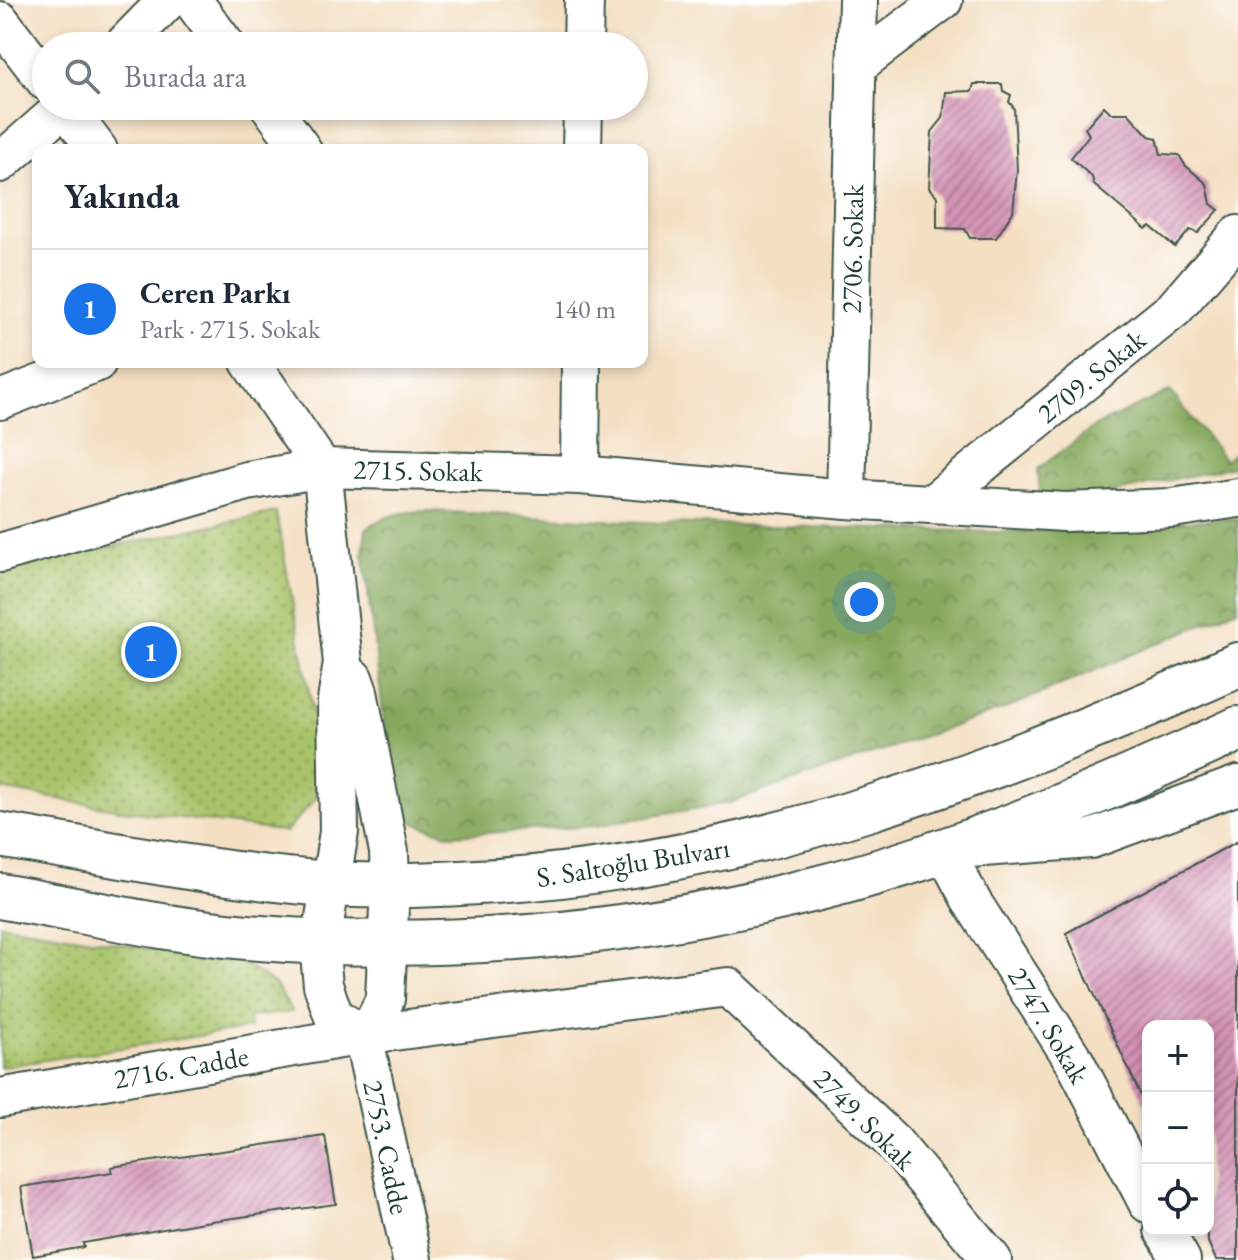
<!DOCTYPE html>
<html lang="tr">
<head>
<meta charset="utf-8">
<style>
	body { margin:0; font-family:"EB Garamond",serif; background:#f6f6f7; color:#1f2937 }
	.controls { position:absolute; right:24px; bottom:24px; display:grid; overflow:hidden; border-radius:16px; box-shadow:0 4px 12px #0003 }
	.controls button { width:72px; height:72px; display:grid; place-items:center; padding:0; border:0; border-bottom:2px solid #e0e1e3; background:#fff; color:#1f2937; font:40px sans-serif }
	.you { position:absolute; left:864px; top:602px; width:28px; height:28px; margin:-20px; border:6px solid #fff; border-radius:50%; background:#1a73e8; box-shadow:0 0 0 12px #1a73e833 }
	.badge { display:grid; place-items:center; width:52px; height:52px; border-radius:50%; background:#1a73e8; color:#fff; font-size:26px; font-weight:700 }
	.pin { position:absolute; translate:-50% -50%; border:4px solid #fff; box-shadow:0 2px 8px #0006 }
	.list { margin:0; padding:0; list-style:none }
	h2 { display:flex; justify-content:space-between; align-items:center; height:104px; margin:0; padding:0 32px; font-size:34px }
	h2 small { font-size:26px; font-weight:400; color:#747a83 }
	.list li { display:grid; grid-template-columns:52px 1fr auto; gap:24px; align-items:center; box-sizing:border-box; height:120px; padding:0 32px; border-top:2px solid #e0e1e3 }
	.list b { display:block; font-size:30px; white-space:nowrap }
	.list p { margin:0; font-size:26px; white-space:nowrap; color:#747a83 }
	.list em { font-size:26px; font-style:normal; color:#747a83 }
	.icon { flex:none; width:44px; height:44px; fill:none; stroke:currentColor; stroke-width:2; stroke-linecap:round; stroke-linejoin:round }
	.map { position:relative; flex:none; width:1238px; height:1260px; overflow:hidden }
	.search { position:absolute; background:#fff; box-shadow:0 4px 12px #0003; left:32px; top:32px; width:616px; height:88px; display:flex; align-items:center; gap:20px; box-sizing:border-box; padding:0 28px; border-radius:44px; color:#747a83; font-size:30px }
	.panel { position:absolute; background:#fff; box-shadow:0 4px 12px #0003; left:32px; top:144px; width:616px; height:224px; border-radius:16px }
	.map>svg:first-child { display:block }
	.green { fill:url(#green-dots); stroke:#64804e; stroke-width:2 }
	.forest { fill:url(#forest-crowns); stroke:#527248; stroke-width:2 }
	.building { fill:url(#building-hatch) }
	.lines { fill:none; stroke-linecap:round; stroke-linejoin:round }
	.street-casing { stroke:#3f5549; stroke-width:42 }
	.primary-casing { stroke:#3f5549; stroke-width:48 }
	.street { stroke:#fff; stroke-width:38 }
	.primary { stroke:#fff; stroke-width:44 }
	.labels { text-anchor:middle; stroke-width:8; stroke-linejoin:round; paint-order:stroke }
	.street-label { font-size:28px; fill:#1f3d34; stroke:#fff }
</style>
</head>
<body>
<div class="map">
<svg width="1238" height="1260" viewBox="0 0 1238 1260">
	<defs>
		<pattern id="green-dots" width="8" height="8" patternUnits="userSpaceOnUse" patternTransform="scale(2)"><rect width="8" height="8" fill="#a8c268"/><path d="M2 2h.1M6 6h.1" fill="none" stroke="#889f56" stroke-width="1.8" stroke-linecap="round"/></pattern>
		<pattern id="forest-crowns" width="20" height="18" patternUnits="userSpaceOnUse" patternTransform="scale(2)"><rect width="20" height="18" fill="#86a85c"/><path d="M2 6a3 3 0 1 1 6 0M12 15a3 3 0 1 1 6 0" fill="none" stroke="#6d8a4d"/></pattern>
		<pattern id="building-hatch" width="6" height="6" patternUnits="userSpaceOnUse" patternTransform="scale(2)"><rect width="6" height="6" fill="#d493b5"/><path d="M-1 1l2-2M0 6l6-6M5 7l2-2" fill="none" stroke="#ab7994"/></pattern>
	</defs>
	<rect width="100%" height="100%" fill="#fff"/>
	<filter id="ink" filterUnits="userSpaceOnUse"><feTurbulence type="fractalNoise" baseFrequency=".0125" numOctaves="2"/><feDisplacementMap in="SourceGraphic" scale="16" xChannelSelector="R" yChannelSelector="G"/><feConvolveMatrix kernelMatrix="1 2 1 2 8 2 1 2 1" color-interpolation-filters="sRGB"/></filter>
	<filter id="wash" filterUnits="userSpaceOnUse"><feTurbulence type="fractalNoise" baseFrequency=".006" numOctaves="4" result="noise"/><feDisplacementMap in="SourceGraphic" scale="32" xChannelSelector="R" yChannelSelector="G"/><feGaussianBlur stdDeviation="1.8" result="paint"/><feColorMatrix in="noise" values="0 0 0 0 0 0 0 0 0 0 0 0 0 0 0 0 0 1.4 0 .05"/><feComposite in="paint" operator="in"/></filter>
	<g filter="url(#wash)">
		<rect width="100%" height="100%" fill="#f4dfc2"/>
		<!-- green -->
		<g class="green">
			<polygon points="276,512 317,735 316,798 286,832 121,810 0,789 0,570"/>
			<polygon points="0,924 243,964 275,984 292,1012 249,1017 250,1028 0,1067"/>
		</g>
		<!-- forest -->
		<g class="forest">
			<polygon points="1170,391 1225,460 1238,449 1238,465 1082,500 1040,496 1038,469 1097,425"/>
			<path d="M 427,511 L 662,523 L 998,532 L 1238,518 L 1238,609 L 1007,708 L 729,803 L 595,826 L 450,835 L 411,822 L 393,792 L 363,553 L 366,529 C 386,514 402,512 427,511 Z"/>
		</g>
		<g id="blocks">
			<!-- building -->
			<g class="building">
				<polygon points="974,84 1002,84 1003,91 1011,95 1009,102 1014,108 1017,170 1013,212 996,238 970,238 965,229 937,228 937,196 929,188 932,132 943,118 946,92 972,91"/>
				<polygon points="1104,106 1111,113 1128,113 1149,136 1157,138 1161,154 1179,155 1185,165 1207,184 1211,204 1219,210 1198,233 1190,230 1175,247 1150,226 1146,229 1094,185 1092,177 1071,158 1089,135 1085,128"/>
				<polygon points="1238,841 1238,1260 1216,1260 1208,1242 1208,1026 1148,1026 1148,1111 1066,933"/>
				<polygon points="325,1136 336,1204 204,1222 83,1243 84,1247 33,1256 21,1187 112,1172 111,1167"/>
			</g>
		</g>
	</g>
	<g filter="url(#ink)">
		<use href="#blocks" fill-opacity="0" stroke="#3f5549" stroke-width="2"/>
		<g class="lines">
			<!-- street casing -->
			<g class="street-casing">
				<g id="street">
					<polyline points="192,0 226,46"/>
					<polyline points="0,21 46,81"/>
					<polyline points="123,46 168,0"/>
					<polyline points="583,46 584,0"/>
					<polyline points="857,65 943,0"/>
					<polyline points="65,106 98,150"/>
					<polyline points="270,106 302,150"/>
					<polyline points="582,150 583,106"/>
					<polyline points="0,163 65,106"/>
					<polyline points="250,362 322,468 343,663 337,701 339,832 321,942 321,965 323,985 334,1017 363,1035"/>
					<polyline points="0,400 97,362"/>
					<polyline points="580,475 581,362"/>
					<polyline points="846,499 858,0"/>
					<polyline points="932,504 1174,309 1238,235"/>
					<polyline points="0,553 247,481 322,468 580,475 846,499 1065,512 1172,508 1238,498"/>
					<polyline points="353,678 358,692 389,852 390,885 385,999 372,1027 363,1035"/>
					<polyline points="363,1035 412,1260"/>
					<polyline points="0,1098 363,1035 728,987 893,1142 992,1260"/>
					<polyline points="1148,1203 1075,1062 972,902 944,850 1091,839 1238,785"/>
					<polyline points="1164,1230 1181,1260"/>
				</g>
			</g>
			<!-- primary casing -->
			<g class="primary-casing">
				<g id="primary">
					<path d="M 0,835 C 109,853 219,876 330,884 C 379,887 429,885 478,882 C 746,868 994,774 1238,665"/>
					<path d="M 0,896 C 81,910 164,930 247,937 C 437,953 634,936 819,888 C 963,852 1103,791 1238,729"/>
				</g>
			</g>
			<!-- street -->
			<use href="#street" class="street"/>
			<!-- primary -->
			<use href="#primary" class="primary"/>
		</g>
	</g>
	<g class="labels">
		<!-- street labels -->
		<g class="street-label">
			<text transform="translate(852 249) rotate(-89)" y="10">2706. Sokak</text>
			<text transform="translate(1091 376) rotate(-39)" y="10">2709. Sokak</text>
			<text transform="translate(418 470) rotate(1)" y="10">2715. Sokak</text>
			<text transform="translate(633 862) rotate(-9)" y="10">S. Saltoğlu Bulvarı</text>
			<text transform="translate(1049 1025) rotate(59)" y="10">2747. Sokak</text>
			<text transform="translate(181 1067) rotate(-10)" y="10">2716. Cadde</text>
			<text transform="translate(865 1119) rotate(45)" y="10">2749. Sokak</text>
			<text transform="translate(387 1147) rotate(78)" y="10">2753. Cadde</text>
		</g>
	</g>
</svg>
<div class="controls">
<button>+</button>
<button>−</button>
<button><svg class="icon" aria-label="locate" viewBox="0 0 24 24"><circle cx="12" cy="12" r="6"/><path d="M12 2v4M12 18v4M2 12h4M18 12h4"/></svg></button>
</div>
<div class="you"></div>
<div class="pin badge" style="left:151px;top:652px">1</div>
<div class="search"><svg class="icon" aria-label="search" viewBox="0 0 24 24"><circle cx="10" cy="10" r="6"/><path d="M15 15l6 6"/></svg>Burada ara</div>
<section class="panel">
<h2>Yakında<small></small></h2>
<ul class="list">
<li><span class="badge">1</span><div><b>Ceren Parkı</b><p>Park · 2715. Sokak</p></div><em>140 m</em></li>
</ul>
</section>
</div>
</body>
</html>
